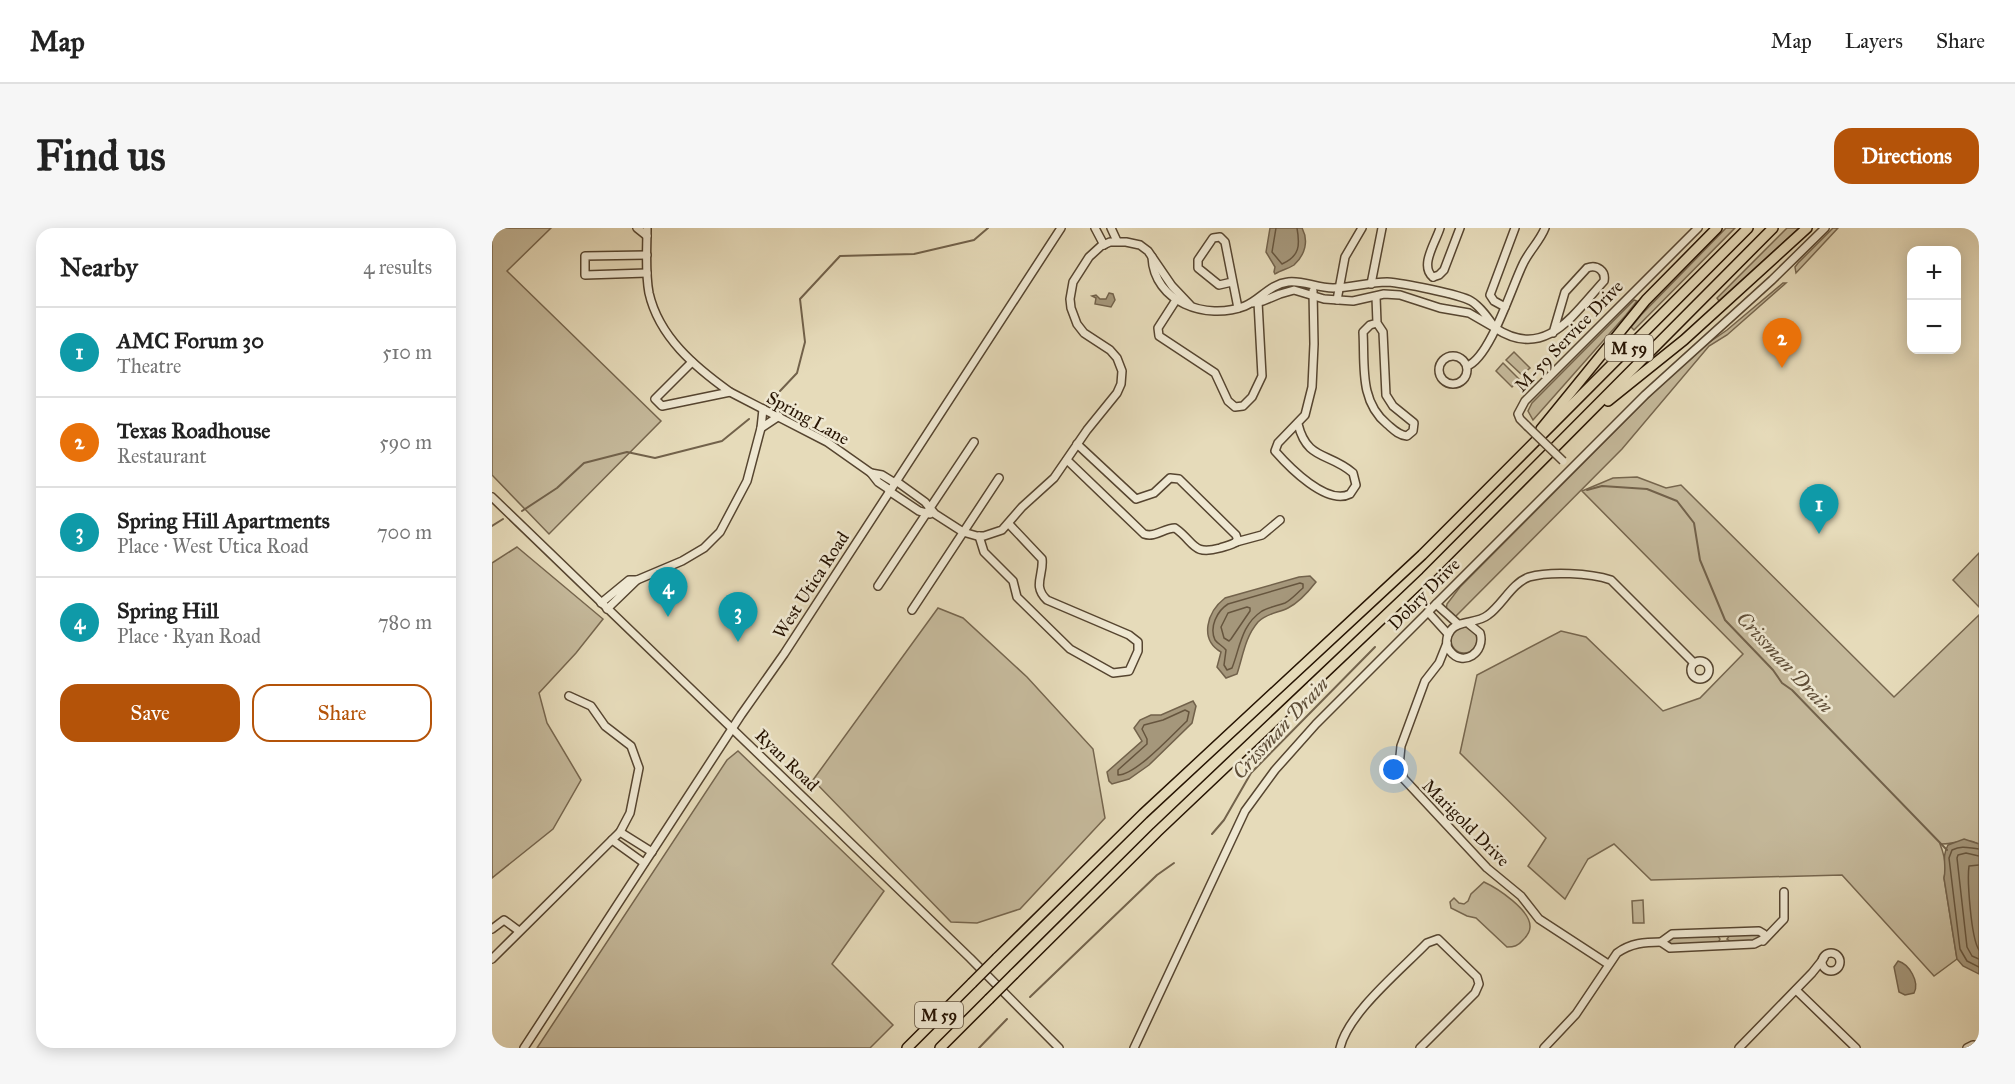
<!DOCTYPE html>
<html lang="en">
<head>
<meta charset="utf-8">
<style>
	body { margin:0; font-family:"IM FELL Great Primer",serif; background:#f6f6f6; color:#222 }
	.controls { position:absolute; right:18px; top:18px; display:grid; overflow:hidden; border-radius:12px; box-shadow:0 3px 15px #0003 }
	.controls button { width:54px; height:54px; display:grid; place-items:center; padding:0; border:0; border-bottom:2px solid #e0e0e0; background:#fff; color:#222; font:30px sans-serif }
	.you { position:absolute; left:902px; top:542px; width:21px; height:21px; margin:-15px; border:4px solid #fff; border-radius:50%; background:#1a73e8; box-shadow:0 0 0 9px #1a73e833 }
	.badge { display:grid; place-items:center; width:39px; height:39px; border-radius:50%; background:#b45309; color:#fff; font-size:20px; font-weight:700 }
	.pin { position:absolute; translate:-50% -50px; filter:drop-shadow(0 2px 3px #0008) }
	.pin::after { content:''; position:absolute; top:32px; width:21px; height:18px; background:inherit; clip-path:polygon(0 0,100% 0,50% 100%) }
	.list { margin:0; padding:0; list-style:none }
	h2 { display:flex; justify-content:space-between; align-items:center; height:78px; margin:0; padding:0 24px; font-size:26px }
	h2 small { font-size:20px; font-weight:400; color:#767676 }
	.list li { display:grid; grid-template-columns:39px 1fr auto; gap:18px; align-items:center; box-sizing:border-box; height:90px; padding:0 24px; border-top:2px solid #e0e0e0 }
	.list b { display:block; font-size:22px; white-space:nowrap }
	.list p { margin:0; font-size:20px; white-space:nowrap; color:#767676 }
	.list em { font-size:20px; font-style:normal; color:#767676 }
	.actions { display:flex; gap:12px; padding:18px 24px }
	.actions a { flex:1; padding:14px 0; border:2px solid #b45309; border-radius:18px; text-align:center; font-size:21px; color:#b45309 }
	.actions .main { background:#b45309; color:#fff }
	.map { position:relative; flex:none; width:1487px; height:820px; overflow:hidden; border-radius:18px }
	header { display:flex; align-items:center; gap:36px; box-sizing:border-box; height:84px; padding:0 30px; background:#fff; border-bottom:2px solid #e0e0e0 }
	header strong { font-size:28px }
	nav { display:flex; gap:33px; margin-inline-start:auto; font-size:21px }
	.intro { display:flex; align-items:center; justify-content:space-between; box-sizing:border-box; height:144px; padding:0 36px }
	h1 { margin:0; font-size:42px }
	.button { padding:15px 27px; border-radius:18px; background:#b45309; color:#fff; font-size:21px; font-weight:700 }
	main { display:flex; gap:36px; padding:0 36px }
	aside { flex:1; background:#fff; border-radius:18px; box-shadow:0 3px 15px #0003 }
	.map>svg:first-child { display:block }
	.green { fill:#c5b99b; stroke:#76664e; stroke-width:1.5 }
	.water { fill:#a5977b; stroke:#72624b; stroke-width:1.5 }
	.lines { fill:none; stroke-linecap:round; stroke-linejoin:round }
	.shore { stroke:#66553e; stroke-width:1.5 }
	.stream { stroke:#72624b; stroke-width:2 }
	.minor-casing { stroke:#564530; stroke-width:10 }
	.highway-casing { stroke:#261302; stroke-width:12 }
	.minor { stroke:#efe8d2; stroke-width:7 }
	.highway { stroke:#e6dbba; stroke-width:9 }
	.minor-bridge-casing { stroke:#564530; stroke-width:10; stroke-linecap:butt }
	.highway-bridge-casing { stroke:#261302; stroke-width:12; stroke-linecap:butt }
	.minor-bridge { stroke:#efe8d2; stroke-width:7 }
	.highway-bridge { stroke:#e6dbba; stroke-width:9 }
	.labels { text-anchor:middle; stroke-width:5; stroke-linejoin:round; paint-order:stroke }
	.shield { fill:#efe8d2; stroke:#625340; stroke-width:1.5 }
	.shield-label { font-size:16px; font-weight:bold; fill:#261302 }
	.street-label { font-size:18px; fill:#261302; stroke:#efe8d2 }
	.water-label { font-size:20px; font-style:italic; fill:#5f4e38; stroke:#efe8d2 }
</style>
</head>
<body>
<header>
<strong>Map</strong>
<nav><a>Map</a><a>Layers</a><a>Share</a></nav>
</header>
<div class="intro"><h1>Find us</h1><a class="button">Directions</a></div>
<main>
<aside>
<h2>Nearby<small>4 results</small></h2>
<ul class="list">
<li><span class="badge" style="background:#0f9aa8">1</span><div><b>AMC Forum 30</b><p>Theatre</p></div><em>510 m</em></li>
<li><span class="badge" style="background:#e8710a">2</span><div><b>Texas Roadhouse</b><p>Restaurant</p></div><em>590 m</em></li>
<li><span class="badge" style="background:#0f9aa8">3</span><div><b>Spring Hill Apartments</b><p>Place · West Utica Road</p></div><em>700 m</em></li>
<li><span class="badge" style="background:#0f9aa8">4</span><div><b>Spring Hill</b><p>Place · Ryan Road</p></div><em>780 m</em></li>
</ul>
<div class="actions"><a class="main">Save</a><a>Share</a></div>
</aside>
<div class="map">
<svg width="1487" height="820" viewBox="0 0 1487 820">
	<rect width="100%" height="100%" fill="#e6dbba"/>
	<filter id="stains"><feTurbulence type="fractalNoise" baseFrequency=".00333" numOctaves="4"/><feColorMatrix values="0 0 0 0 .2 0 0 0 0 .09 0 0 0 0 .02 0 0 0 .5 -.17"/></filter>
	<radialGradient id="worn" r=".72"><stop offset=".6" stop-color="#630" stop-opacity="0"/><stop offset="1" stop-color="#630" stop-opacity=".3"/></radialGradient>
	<!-- green -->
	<g class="green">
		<polygon points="0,0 59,0 15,43 169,193 57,306 0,247"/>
		<polygon points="1234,0 1243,0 1142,102 1139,99 1149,87"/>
		<polygon points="1295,0 1307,0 1227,73 1225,70"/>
		<polygon points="1341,0 1346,0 1304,45 1303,39 1306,35"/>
		<polygon points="1291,55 1294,55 1235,107 1217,118 1130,221 965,387 963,389 954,382 955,376 968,359 1160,166 1212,118 1235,102"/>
		<polygon points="1142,72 1145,73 1134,87 1041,192 1036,183 1040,175"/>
		<polygon points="1022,124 1038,140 1030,147 1014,132"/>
		<polygon points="1011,135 1027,151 1020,159 1004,143"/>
		<path d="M 1145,249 L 1174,260 L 1189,257 L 1402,469 L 1487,387 L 1487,616 C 1471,608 1464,617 1448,616 C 1452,626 1455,639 1452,650 L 1465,731 L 1442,748 L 1350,647 L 1159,652 L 1122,616 L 1096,631 L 1073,671 L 1036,638 L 1054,610 L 968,525 L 985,447 L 1069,403 L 1094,409 L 1171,483 L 1208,470 L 1251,426 L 1090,263 L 1121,250 Z"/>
		<polygon points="25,319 111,391 84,425 47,465 55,495 89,552 61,601 0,650 0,335"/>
		<polygon points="1487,325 1487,379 1461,352"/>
		<polygon points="446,380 471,390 535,449 601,521 613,590 528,681 485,695 459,694 321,552"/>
		<circle cx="972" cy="412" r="13"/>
		<polygon points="246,523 392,663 340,736 401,797 378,820 45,820 235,532"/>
		<path d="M 992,654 C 1005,660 1039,682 1038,699 C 1038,704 1034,709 1031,712 C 1026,718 1022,719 1015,719 L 984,690 L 975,688 L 959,680 L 958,674 L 962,670 L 967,675 L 972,676 L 976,673 L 979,666 Z"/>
		<polygon points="1151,672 1152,695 1141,695 1140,673"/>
		<polygon points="1266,706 1269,709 1263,713 1239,714 1235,711 1238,707"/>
		<polygon points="1225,707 1228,711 1226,715 1180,717 1177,713 1180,710"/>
	</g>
	<!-- water -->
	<g class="water">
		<path d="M 778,0 L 810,0 C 817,13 813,27 802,37 C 796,41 789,42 783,46 L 782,44 L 783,39 L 774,24 Z"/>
		<polygon points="617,65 621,66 623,72 619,79 603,76 604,70 600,68 604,67 608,71 614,71"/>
		<path d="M 818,348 L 824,354 C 817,363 806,375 796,380 C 786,385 775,385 766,394 C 753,409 751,428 745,446 L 734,450 L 725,439 L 729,424 C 707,411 715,384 733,370 L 807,349 Z"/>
		<polygon points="701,473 704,478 700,495 657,537 637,551 620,556 617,553 615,544 650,513 642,500 648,492 659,487 669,487"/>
		<path d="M 1472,611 L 1487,616 L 1487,746 L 1471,738 L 1465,731 L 1452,650 C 1455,636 1449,630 1456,617 Z"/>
		<path d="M 1406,733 C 1417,736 1428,754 1422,765 L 1413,767 L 1407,764 L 1402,739 Z"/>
	</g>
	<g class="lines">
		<!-- shore -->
		<g class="shore">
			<path d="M 784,0 L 780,24 L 790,36 C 808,28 808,17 805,0"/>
			<path d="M 808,355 L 811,356 L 811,360 C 805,365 799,372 793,375 C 785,378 777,379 770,383 C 749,397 748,420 740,440 L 735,442 L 732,437 L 734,422 C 731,418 726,416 723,412 C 717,399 725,383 736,376 Z"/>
			<polygon points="755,379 758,380 758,383 739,411 737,413 732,410 729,399 736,385"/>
			<path d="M 693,482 L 697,484 L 695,493 C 681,506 644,547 626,547 L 626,542 L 655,516 L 655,511 L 650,501 L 652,497 L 671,492 Z"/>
			<path d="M 1487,621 C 1476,620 1471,617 1460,622 L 1457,630 L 1468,721 L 1475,733 L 1487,739"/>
			<polyline points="1487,628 1474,625 1466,627 1465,630 1475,719 1480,728 1487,731"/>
			<path d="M 1487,637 L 1477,638 C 1475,652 1479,710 1487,722"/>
		</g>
		<!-- stream -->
		<g class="stream">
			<polyline points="288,163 305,145 313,114 308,71 348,28 422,26 482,12 496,0"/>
			<polyline points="1095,262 1110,258 1155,261 1185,273 1202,295 1208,332 1233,392 1281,442 1290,455 1300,462 1455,622"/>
			<polyline points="30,283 65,260 92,235 135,224 163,230 230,213 257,191"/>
			<polyline points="0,298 11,291"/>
			<polyline points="720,606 732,592 759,545 883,419"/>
			<polyline points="538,769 665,647 682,635"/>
			<polyline points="487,820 515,791"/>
		</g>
		<!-- minor casing -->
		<g class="minor-casing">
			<g id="minor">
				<polyline points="145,0 155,8"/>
				<path d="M 155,0 C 155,21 153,44 157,65 C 167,109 203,139 238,164"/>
				<polyline points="603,0 612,17"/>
				<polyline points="619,0 625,13"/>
				<polyline points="155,27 93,28 93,47 155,45"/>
				<path d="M 660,29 C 662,74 714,93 753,78 C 768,72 778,56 796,54 C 810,52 825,60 841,60 C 859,60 877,54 895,54 C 910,55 967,66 979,73 C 989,79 997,91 1003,100 L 977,85 L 948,80 L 908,67 L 892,66 L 861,73 L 832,71 L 802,62 L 788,66 L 771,73 L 760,75"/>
				<polyline points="941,49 947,47 952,42 968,0"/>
				<path d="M 941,49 C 927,38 944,14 948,0"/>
				<polyline points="740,54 727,57 706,40 706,32 721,10 728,9 733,14 746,80"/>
				<polyline points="879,56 890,0"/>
				<path d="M 884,69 L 885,95 L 891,104 L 894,167 L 901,178 L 922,195 L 921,203 L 915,208 C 906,207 901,201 895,196 C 867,173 873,137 871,104 L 878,97 L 885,95"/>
				<polyline points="684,72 666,100 667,108 723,145 736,173 743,179 751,178 760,169 770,148 766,74"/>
				<polyline points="845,72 853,29 870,0"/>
				<polyline points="1013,79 1002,73 998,67 1023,0"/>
				<path d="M 1003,100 C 1053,133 1081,87 1112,53 C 1114,43 1105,36 1095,40 L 1073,64 L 1061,105"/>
				<circle cx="961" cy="142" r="14"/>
				<polyline points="200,134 163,171 170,178 238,164 335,214 379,245"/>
				<path d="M 975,138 C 998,130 1020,58 1031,36 C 1037,23 1048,13 1053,0"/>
				<polyline points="271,181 269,200 287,188"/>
				<path d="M 806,196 C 815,233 837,224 861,245 L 864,257 L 858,266 C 835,278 797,239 783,223 L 786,215 L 813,187 L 820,159 L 822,116 L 821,63"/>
				<polyline points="1035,198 1028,191 1026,186 1033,173 1206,0"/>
				<path d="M 575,232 L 652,306 C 663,310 672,300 683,300 C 703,314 700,328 728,320 C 734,318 740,317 746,313 L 744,307 L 687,251 L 678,250 L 662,265 L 644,271 L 585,216"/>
				<polyline points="404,253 433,274 443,286 471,304 485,308 492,308 510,302 530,279 562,250 595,202 625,165 629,156 630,143 625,130 618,122 592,105 585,96 579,80 578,71 581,54 597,29 609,18 618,14 634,14 648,17 656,23 680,58 698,77"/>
				<polyline points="398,262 386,254 379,245 390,247 403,255"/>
				<polyline points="397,263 427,283 438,286"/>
				<polyline points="0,269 478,730 567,820"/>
				<path d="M 487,308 L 492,324 L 521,353 L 525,369 L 578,421 L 621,445 L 637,443 L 646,423 L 646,414 L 637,407 L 555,372 C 540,358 552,347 550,331 L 517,296"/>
				<polyline points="744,314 770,307 788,292"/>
				<polyline points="145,352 190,333 212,320 228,304 255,253 269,200"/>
				<polyline points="386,358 482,214"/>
				<polyline points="109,375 137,352 145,352 115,381"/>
				<polyline points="944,376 966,396"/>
				<polyline points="420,382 507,250"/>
				<polyline points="936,384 956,406"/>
				<path d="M 977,396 L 988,405 C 994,424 971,440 958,423 C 953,417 954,408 959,402 C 967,392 985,396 996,387 C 1010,377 1020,355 1037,349 C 1058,343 1098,345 1119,352 L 1202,435"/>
				<polyline points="955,415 947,435 933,453 909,518 907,538 912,551 995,640 1029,668 1047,691 1116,736"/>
				<circle cx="1208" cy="442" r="9"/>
				<polyline points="128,604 160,624"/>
				<polyline points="120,612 152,635"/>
				<polyline points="0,701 12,692 27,703"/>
				<polygon points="1267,703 1272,706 1272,711 1262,716 1178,720 1169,714 1180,706"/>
				<polyline points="1271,713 1292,691 1292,664"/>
				<circle cx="1339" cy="734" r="9"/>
				<polyline points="0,731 128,604 138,585 147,540 139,518 113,498 99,478 77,468"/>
				<polyline points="1304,762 1364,820"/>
				<polyline points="32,820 249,487 292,426 569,0"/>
				<polyline points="642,820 753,583 783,542 824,496 1153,167 1280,52 1333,0"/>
				<path d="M 848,820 C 856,785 909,742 935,715 L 946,711 L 985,749 L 987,756 L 983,765 L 928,820"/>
				<path d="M 1052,820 L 1084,786 L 1125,725 C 1139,715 1153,714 1169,714"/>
				<polyline points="1247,820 1320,745 1332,730"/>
				<polyline points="1475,820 1481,817 1487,818"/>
			</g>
		</g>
		<!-- highway casing -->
		<g class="highway-casing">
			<g id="highway">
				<polyline points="1116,173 1192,112 1315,0"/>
				<polyline points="1049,201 1154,72 1225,0"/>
				<polyline points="505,730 651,586 930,327 1256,0"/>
				<polyline points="522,746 665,604 934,349 1281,0"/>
				<polyline points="415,820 480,755"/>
				<polyline points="448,820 497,771"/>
			</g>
		</g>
		<!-- minor -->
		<use href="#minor" class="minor"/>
		<!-- highway -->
		<use href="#highway" class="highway"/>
		<!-- minor-bridge casing -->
		<g class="minor-bridge-casing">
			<polyline id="minor-bridge" points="1035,198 1071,233"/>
		</g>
		<!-- highway-bridge casing -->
		<g class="highway-bridge-casing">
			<g id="highway-bridge">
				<polyline points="480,755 505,730"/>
				<polyline points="497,771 522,746"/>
			</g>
		</g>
		<!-- minor-bridge -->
		<use href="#minor-bridge" class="minor-bridge"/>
		<!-- highway-bridge -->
		<use href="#highway-bridge" class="highway-bridge"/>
	</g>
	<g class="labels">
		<!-- shield labels -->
		<g class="shield">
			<rect x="1113" y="107" width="48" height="26" rx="4.5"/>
			<rect x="423" y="774" width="48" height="26" rx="4.5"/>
		</g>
		<g class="shield-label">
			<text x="1137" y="126">M 59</text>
			<text x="447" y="793">M 59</text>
		</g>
		<!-- street labels -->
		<g class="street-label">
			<text transform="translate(1077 108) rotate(-46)" y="6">M-59 Service Drive</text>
			<text transform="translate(316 190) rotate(29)" y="6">Spring Lane</text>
			<text transform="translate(319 357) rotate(-57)" y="6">West Utica Road</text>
			<text transform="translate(932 366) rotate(-45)" y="6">Dobry Drive</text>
			<text transform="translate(295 532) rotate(44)" y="6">Ryan Road</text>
			<text transform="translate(974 595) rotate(45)" y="6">Marigold Drive</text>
		</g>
		<!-- water labels -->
		<g class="water-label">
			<text transform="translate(1293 434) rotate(47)" y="7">Crissman Drain</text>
			<text transform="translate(788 500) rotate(-47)" y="7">Crissman Drain</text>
		</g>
	</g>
	<rect width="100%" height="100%" filter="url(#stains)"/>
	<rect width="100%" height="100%" fill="url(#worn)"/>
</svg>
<div class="controls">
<button>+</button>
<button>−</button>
</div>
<div class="you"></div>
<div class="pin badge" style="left:1327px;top:306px;background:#0f9aa8">1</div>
<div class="pin badge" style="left:1290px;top:140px;background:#e8710a">2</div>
<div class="pin badge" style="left:246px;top:414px;background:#0f9aa8">3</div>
<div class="pin badge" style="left:176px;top:389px;background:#0f9aa8">4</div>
</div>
</main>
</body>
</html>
